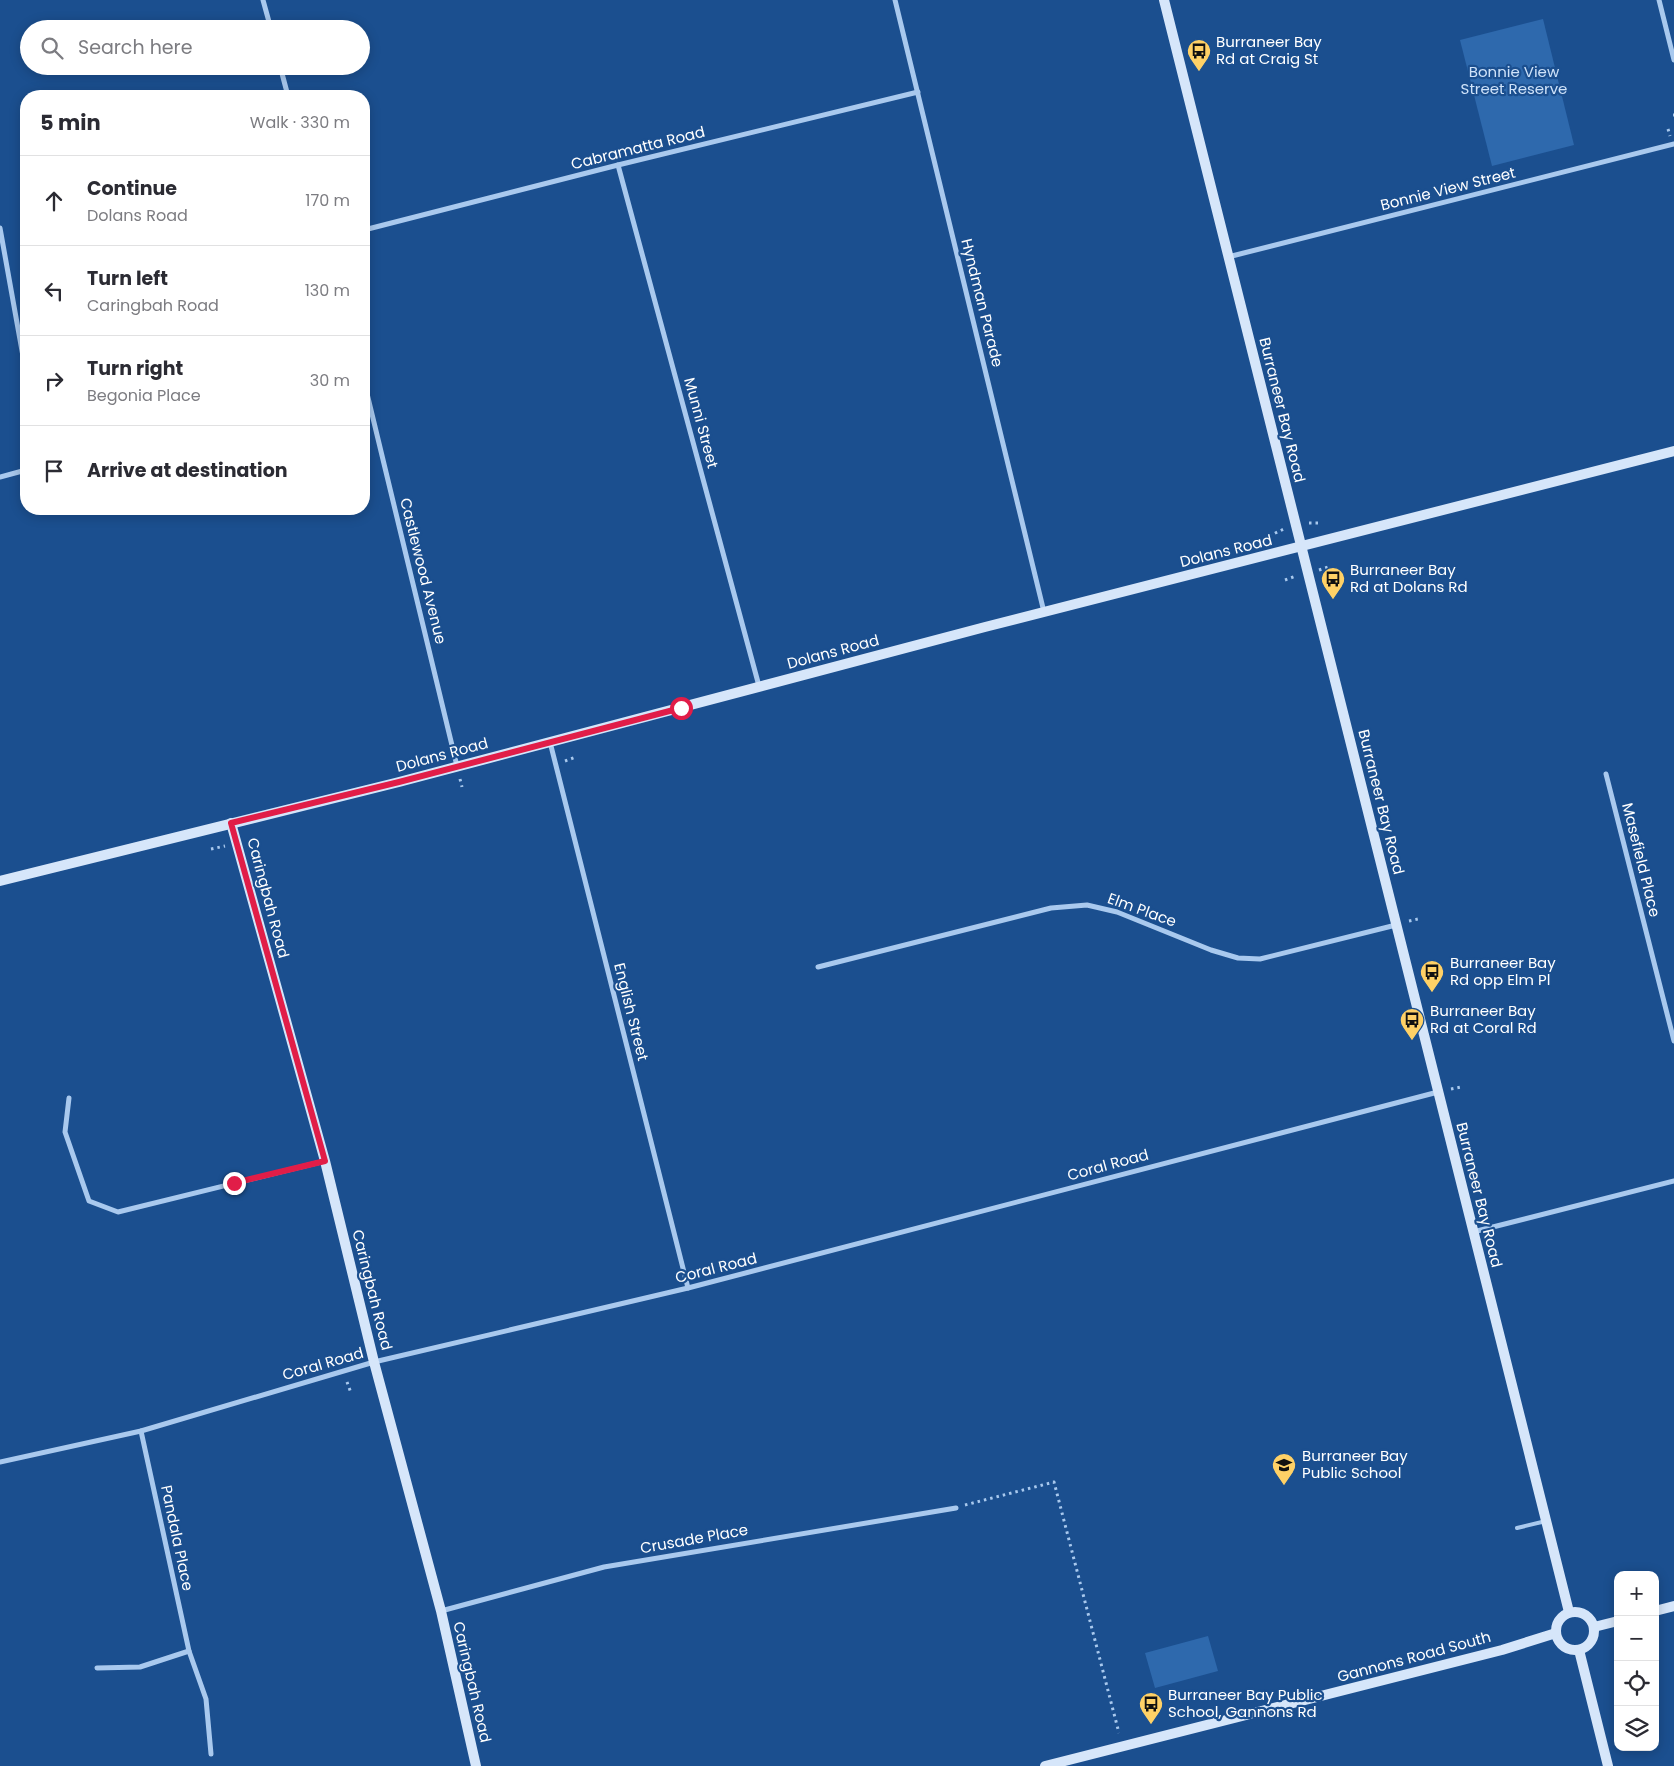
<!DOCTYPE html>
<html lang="en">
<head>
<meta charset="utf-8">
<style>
	body { margin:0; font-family:Poppins,sans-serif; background:#f7f7f7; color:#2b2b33 }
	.controls { position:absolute; right:15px; bottom:15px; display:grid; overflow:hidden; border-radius:10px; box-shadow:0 2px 12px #0003 }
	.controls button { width:45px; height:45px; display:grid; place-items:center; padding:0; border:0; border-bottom:1px solid #e1e1e2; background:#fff; color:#2b2b33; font:25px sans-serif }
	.stop { position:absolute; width:15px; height:15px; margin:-11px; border:4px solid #e11d48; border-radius:50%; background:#fff }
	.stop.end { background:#e11d48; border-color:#fff; box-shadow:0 1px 5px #0008 }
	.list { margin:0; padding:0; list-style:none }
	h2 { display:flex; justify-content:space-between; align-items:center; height:65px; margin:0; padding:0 20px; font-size:21px }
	h2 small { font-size:16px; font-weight:400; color:#7c7c81 }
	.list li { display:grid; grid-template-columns:32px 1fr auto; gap:15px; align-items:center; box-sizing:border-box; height:90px; padding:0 20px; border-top:1px solid #e1e1e2 }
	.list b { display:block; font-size:19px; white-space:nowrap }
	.list p { margin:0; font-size:16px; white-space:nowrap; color:#7c7c81 }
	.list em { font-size:16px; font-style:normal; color:#7c7c81 }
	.icon { flex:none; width:28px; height:28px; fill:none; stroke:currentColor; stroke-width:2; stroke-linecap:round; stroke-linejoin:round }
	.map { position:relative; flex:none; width:1674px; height:1766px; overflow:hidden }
	.search { position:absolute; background:#fff; box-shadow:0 2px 12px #0003; left:20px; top:20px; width:350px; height:55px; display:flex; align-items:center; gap:12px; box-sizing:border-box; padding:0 18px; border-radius:28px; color:#7c7c81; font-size:19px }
	.panel { position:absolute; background:#fff; box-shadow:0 2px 12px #0003; left:20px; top:90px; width:350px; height:425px; border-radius:20px }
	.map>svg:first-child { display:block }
	.green { fill:#2e69ad }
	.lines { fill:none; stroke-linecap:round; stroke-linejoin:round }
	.path { stroke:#a9c9ee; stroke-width:3; stroke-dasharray:2.5 4; stroke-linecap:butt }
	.lane { stroke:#a9c9ee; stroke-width:4 }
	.street { stroke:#a9c9ee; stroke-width:5 }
	.secondary { stroke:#d6e6fa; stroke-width:10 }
	.route { stroke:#e11d48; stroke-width:6 }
	.labels { text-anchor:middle; stroke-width:4.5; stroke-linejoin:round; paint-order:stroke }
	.poi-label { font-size:15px; fill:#fff; stroke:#1b4f8f; text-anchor:start }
	.park-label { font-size:15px; fill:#cfe3fa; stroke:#1b4f8f }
	.street-label { font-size:15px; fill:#fff; stroke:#1b4f8f }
</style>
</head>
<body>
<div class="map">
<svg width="1674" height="1766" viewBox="0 0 1674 1766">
	<rect width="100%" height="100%" fill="#1b4f8f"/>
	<!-- green -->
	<g class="green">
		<polygon points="1543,19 1574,145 1492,166 1460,40"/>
		<polygon points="1208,1636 1218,1671 1155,1688 1145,1653"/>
	</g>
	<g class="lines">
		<!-- path -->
		<g class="path">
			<polyline points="1673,115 1674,115"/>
			<polyline points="1668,129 1670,136"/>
			<polyline points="1309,523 1320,523"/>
			<polyline points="1269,536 1284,529"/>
			<polyline points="1319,570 1331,566"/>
			<polyline points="1285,580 1296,576"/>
			<polyline points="565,761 576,757"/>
			<polyline points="460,779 462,787"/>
			<polyline points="211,849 225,846"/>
			<polyline points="1409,921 1418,919"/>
			<polyline points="1451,1089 1461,1087"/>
			<polyline points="347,1382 351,1393"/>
			<polyline points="965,1505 1054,1482 1119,1733"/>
		</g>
		<!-- lane -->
		<polyline class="lane" points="1517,1528 1546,1521"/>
		<!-- street -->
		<g class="street">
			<polyline points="263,0 271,29"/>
			<polyline points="895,0 1044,612"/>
			<polyline points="1659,0 1674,60"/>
			<polyline points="280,66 288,96"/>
			<polyline points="618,165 759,686"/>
			<polyline points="0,228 26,373"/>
			<polyline points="364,230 618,165 918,92"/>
			<polyline points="1228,257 1674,144"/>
			<polyline points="364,381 457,766"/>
			<polyline points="0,477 26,470"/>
			<polyline points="550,742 688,1288"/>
			<polyline points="1606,774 1674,1041"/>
			<polyline points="818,967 1051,908 1087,905 1117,912 1211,950 1238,958 1260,959 1396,925"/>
			<polyline points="69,1098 65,1132 89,1201 118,1212 325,1161"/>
			<polyline points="1473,1232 1674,1181"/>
			<polyline points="141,1431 189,1651 206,1699 211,1754"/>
			<polyline points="0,1462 141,1431 374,1362 688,1288 1438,1092"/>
			<polyline points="441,1611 604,1567 956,1508"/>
			<polyline points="97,1668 140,1667 189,1651"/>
		</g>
		<!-- secondary -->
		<g class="secondary">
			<polyline points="1164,0 1569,1612"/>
			<polyline points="231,823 325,1161 374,1362 441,1611 476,1766"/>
			<polyline points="0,881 399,782 985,627 1674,451"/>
			<polyline points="1655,1611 1674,1606"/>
			<circle cx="1575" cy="1631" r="19"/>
			<polyline points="1594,1627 1618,1621"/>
			<polyline points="1579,1650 1608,1766"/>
			<polyline points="1045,1766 1502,1650 1556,1633"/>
		</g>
	</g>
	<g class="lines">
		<!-- route -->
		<polyline class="route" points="234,1183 325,1161 231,823 399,782 681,708"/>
	</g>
	<!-- icons -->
	<defs>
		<g id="bus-pin" transform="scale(1.25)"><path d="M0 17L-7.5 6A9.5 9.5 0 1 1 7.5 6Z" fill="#ffd166" stroke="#1b4f8f"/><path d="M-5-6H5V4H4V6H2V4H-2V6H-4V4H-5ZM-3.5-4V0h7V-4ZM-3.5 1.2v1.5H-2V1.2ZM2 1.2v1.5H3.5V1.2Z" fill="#111"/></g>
		<g id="school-pin" transform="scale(1.25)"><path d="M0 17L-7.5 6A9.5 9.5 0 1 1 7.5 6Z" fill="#ffd166" stroke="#1b4f8f"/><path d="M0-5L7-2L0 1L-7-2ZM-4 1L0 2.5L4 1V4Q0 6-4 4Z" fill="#111"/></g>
	</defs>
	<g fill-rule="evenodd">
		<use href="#bus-pin" x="1199" y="51"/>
		<use href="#bus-pin" x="1333" y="579"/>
		<use href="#bus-pin" x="1432" y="972"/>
		<use href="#bus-pin" x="1412" y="1020"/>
		<use href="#school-pin" x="1284" y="1465"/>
		<use href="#bus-pin" x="1151" y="1704"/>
	</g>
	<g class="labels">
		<!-- poi labels -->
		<g class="poi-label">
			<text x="1216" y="47">Burraneer Bay<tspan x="1216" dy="17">Rd at Craig St</tspan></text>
			<text x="1350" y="575">Burraneer Bay<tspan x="1350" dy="17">Rd at Dolans Rd</tspan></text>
			<text x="1450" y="968">Burraneer Bay<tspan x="1450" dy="17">Rd opp Elm Pl</tspan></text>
			<text x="1430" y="1016">Burraneer Bay<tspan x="1430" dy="17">Rd at Coral Rd</tspan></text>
			<text x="1302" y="1461">Burraneer Bay<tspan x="1302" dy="17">Public School</tspan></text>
			<text x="1168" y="1700">Burraneer Bay Public<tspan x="1168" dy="17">School, Gannons Rd</tspan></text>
		</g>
		<!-- park labels -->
		<g class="park-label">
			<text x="1514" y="77">Bonnie View<tspan x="1514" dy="17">Street Reserve</tspan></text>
		</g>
		<!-- street labels -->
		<g class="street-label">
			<text transform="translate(638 148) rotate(-14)" y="5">Cabramatta Road</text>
			<text transform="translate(1448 189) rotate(-14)" y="5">Bonnie View Street</text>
			<text transform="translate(982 303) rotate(76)" y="5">Hyndman Parade</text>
			<text transform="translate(1282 410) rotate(76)" y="5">Burraneer Bay Road</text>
			<text transform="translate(701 423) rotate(75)" y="5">Munni Street</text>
			<text transform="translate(1226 551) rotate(-14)" y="5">Dolans Road</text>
			<text transform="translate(423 571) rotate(76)" y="5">Castlewood Avenue</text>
			<text transform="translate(833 652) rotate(-15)" y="5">Dolans Road</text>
			<text transform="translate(442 755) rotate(-15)" y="5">Dolans Road</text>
			<text transform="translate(1381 802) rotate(76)" y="5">Burraneer Bay Road</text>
			<text transform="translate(1641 860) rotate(76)" y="5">Masefield Place</text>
			<text transform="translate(268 898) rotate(75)" y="5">Caringbah Road</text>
			<text transform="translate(1142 910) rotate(20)" y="5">Elm Place</text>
			<text transform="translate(631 1012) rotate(76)" y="5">English Street</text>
			<text transform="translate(1108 1165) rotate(-15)" y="5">Coral Road</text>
			<text transform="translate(1479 1195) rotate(76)" y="5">Burraneer Bay Road</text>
			<text transform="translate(716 1268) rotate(-14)" y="5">Coral Road</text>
			<text transform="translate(372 1290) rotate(76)" y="5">Caringbah Road</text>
			<text transform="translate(323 1364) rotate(-16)" y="5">Coral Road</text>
			<text transform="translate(177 1538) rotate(78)" y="5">Pandala Place</text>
			<text transform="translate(694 1539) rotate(-10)" y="5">Crusade Place</text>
			<text transform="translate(1414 1657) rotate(-15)" y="5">Gannons Road South</text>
			<text transform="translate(472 1682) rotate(77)" y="5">Caringbah Road</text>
		</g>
	</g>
</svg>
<div class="controls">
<button>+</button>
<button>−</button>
<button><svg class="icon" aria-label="locate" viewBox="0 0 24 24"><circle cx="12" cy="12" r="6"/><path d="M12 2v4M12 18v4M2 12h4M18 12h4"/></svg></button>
<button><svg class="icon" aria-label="layers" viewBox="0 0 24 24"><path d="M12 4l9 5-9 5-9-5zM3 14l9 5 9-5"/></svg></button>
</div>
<div class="stop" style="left:681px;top:708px"></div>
<div class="stop end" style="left:234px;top:1183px"></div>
<div class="search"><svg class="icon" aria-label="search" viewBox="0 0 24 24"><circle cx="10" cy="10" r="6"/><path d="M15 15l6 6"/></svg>Search here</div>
<section class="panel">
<h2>5 min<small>Walk · 330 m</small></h2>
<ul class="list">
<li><svg class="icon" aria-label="ahead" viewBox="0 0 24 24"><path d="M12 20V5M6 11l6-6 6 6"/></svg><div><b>Continue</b><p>Dolans Road</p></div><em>170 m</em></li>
<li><svg class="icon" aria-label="left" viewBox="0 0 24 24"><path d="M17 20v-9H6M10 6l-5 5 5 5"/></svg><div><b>Turn left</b><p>Caringbah Road</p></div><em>130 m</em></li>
<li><svg class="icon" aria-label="right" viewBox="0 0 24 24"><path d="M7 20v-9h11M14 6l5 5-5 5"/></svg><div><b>Turn right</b><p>Begonia Place</p></div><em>30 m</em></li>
<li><svg class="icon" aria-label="arrive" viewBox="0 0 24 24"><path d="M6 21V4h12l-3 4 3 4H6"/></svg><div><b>Arrive at destination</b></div></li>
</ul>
</section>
</div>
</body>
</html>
